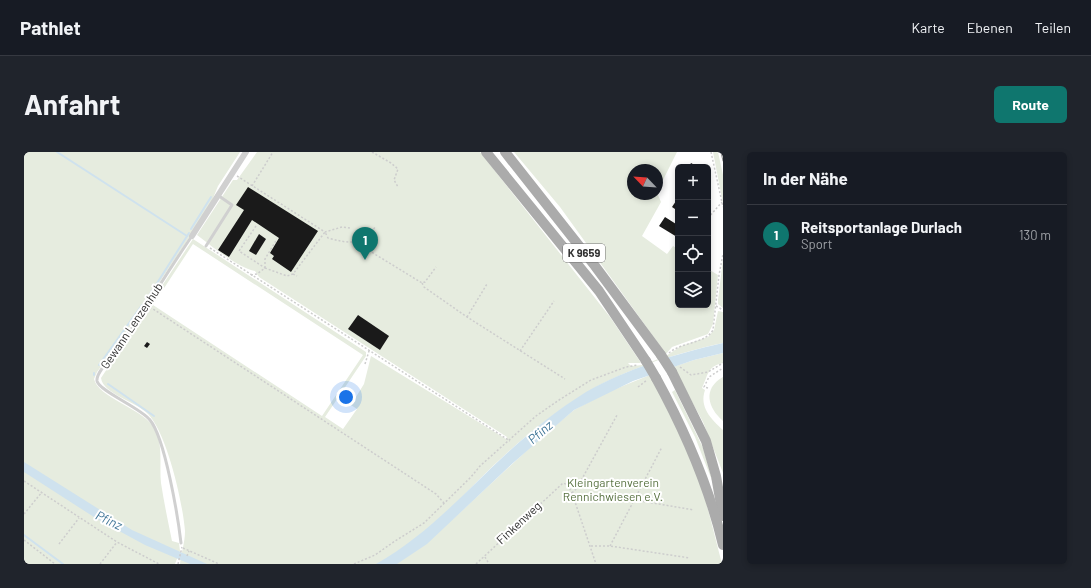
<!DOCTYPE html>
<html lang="de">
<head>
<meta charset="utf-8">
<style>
	body { margin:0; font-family:Barlow,sans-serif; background:#20242c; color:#f1f3f6 }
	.controls { position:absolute; right:12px; top:12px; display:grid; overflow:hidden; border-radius:6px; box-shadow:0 2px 6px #0003 }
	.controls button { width:36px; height:36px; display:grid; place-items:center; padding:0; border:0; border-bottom:1px solid #363941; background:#171b24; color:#f1f3f6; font:20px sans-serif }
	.compass { position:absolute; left:603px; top:12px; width:36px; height:36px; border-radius:50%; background:#171b24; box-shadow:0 2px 6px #0003; rotate:295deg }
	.you { position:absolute; left:322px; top:245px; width:14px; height:14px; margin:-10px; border:3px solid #fff; border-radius:50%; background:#1a73e8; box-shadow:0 0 0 6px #1a73e833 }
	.badge { display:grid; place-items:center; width:26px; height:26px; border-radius:50%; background:#0f766e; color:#fff; font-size:13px; font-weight:700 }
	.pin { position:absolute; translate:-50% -33px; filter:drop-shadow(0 1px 2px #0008) }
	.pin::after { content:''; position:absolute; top:21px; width:14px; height:12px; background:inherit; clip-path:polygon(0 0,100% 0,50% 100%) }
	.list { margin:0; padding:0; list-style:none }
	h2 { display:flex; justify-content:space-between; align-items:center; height:52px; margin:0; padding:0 16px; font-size:17px }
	h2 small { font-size:13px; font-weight:400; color:#9ea1a6 }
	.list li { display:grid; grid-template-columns:26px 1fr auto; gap:12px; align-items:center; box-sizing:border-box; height:60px; padding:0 16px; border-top:1px solid #363941 }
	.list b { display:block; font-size:15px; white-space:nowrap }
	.list p { margin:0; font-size:13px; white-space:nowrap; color:#9ea1a6 }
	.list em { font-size:13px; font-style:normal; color:#9ea1a6 }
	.icon { flex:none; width:22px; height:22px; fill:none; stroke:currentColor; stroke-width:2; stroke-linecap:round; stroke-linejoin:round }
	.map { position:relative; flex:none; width:699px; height:412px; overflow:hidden; border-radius:6px }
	header { display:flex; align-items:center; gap:24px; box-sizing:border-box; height:56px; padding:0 20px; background:#171b24; border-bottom:1px solid #363941 }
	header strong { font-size:19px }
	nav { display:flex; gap:22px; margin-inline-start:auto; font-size:14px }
	.intro { display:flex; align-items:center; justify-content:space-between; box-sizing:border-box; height:96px; padding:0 24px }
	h1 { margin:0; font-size:28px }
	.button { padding:10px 18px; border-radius:6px; background:#0f766e; color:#fff; font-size:14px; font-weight:700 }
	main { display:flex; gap:24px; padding:0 24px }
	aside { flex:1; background:#171b24; border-radius:6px; box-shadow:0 2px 6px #0003 }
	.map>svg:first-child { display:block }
	.green { fill:#e6ecdf; fill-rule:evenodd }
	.water { fill:#cfe2ee }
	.pier { fill:#fff }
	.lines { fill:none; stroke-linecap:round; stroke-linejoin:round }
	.stream { stroke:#cfe2ee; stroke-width:2 }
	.building { fill:#1a1a1a }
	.path { stroke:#cdcdcd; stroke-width:1.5; stroke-dasharray:2 2; stroke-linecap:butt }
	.service { stroke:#d0d0d0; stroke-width:3 }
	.minor { stroke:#d0d0d0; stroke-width:6 }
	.primary { stroke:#ababab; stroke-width:10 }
	.tram { stroke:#888; stroke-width:1 }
	.primary-bridge { stroke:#ababab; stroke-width:10 }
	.labels { text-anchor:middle; stroke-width:4; stroke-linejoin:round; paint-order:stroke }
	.shield { fill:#fff; stroke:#707070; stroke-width:1 }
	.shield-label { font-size:11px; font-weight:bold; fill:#333 }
	.street-label { font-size:12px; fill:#333; stroke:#fff }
	.park-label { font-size:12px; fill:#56703f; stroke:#fff }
	.water-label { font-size:13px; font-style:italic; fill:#3f7597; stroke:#fff }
</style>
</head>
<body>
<header>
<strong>Pathlet</strong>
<nav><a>Karte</a><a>Ebenen</a><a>Teilen</a></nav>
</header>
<div class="intro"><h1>Anfahrt</h1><a class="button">Route</a></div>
<main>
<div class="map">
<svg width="699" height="412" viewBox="0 0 699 412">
	<rect width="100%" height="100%" fill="#fff"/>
	<!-- green -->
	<g class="green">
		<path d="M 0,0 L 216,0 L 194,34 L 185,56 L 101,182 L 73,220 L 70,227 C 74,245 116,256 129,274 C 140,290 135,313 137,331 C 140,350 144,370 148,389 L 155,391 L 156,399 L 151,412 L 0,412 Z"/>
		<path d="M 233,0 L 456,0 L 586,165 L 617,211 L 604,211 L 607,214 L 619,213 L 642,204 L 657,194 L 684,185 L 690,178 L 694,159 L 699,160 L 699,191 C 656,200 599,218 562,241 C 511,272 464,316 424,360 L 429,367 L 513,289 L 550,258 L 584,240 L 626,223 L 659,286 L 679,338 L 698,412 L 156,412 C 157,401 161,391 161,379 C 159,352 143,281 124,262 C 113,250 79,242 77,226 L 169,87 L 342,200 L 342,204 L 301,265 L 319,277 L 333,257 L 327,253 L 340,232 L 347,204 L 482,287 L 483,285 L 235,125 L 231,119 C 216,117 186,93 173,83 L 209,28 L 213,28 ZM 169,92 L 339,203 L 298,264 L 129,153 Z"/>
		<path d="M 490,0 L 653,0 L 638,30 L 634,43 L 637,50 L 618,84 L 643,102 L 649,94 L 654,97 L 654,153 L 684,153 L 684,117 L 694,123 L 689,172 L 684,182 L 648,195 L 642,202 L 536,55 ZM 609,18 L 633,18 L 633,42 L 609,42 Z"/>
		<polygon points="689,0 694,0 699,23 699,52"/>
		<polygon points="699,107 699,156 694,152 694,148"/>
		<path d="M 699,201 L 699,211 C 683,214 684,224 678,236 L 681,238 C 675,255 687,267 699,278 L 699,321 L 679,270 L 649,215 L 670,208 Z"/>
		<path d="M 699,225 L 699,269 C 684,256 678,237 699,225 Z"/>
		<polygon points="651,238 680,298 689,331 671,285 648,240"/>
	</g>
	<!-- water -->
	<g class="water">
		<path d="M 699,191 L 699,201 L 670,208 L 609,229 L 550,258 L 489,311 L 403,392 L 373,412 L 352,412 C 402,384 439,342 481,303 C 506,280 533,258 562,240 C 602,217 654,201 699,191 Z"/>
		<polygon points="0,310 108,378 183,412 166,412 121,393 73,367 0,320"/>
	</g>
	<!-- pier -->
	<polygon class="pier" points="643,205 650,217 628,225 621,213"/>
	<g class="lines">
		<!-- stream -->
		<g class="stream">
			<polyline points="33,0 163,84"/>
			<polyline points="167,77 187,45"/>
			<polyline points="121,150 165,81"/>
			<polyline points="75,213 118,153"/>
			<polyline points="70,221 70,223"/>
			<polyline points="84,232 130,264"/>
			<polyline points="0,383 39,412"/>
		</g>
	</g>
	<!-- building -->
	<g class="building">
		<polygon points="667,11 674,15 665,15"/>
		<polygon points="224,35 294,79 267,120 248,107 250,104 246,101 255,86 228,68 205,105 194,98 220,58 212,53"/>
		<polygon points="654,46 654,59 648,55"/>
		<polygon points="641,65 652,72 654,69 653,85 635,74"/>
		<polygon points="235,82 242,87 232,103 225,99"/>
		<polygon points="334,163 365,184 356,198 324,177"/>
		<polygon points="123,190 126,192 123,196 120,194"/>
	</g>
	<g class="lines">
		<!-- path -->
		<g class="path">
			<polyline points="348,0 367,11 374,17 370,28 374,35"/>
			<polyline points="687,0 699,55"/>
			<polyline points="213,24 301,80 318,75 326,76"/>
			<polyline points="228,34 249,0"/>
			<polyline points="684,66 698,50"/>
			<polyline points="232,74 215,99 241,116"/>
			<polyline points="331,90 398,131 401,130 412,115"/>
			<polyline points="186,96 486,289"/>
			<polyline points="241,116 241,107 253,87"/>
			<polyline points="269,122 273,124"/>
			<path d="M 227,123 L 233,122 L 241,116 L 263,124 L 269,122 L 301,80 L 304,86 C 323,91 338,95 351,75"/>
			<polyline points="398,131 400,135 443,165 541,227"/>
			<polyline points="692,154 699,158"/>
			<polyline points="126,155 412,342 420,351"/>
			<polyline points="443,165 463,132"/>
			<polyline points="496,199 530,149"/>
			<path d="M 645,201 C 657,190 681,192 689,178 L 695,123 L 699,102"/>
			<polyline points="341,212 345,199"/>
			<polyline points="656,215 667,223 684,220 699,211"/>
			<polyline points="614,235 623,228"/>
			<polyline points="684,236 680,235 685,225 699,216"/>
			<polyline points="0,329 93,390 135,412"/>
			<polyline points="548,341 553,336 593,263"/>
			<polyline points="611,348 670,358"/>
			<polyline points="0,362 18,340"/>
			<polyline points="0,388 31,412"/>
			<polyline points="35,392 55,366"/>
			<polyline points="567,394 586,394 666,406"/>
			<polyline points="586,394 638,295"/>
			<polyline points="159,396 195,412"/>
			<polyline points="163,404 165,399"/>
			<polyline points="461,405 465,412"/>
			<polyline points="76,412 93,390"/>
			<polyline points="154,412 158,395"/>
			<polyline points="330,412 351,403 371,389 400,371 447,325 456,314 512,264 535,248 567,228 602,215 614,213"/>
			<polyline points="452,412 539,331 544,333 548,341 572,412"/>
		</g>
		<!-- service -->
		<g class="service">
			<polyline points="182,94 208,53 195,44"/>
			<path d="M 157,391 C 154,365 141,286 126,268 C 117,256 75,239 73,229 C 72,220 86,208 91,201 C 118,163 141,123 168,84"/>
		</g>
		<!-- minor -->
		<polyline class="minor" points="168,84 222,0"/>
		<!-- primary -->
		<g class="primary">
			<polyline points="462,0 575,139 622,209"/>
			<polyline points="481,0 571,114 637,203"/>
			<polyline points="648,220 682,289 692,324 699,364"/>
			<path d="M 632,226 C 661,279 685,334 699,393"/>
		</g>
		<!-- tram -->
		<polyline class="tram" points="697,0 699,9"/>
		<!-- primary-bridge -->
		<g class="primary-bridge">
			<polyline points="637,203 648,220"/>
			<polyline points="622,209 632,226"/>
		</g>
	</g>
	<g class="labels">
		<!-- shield labels -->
		<rect class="shield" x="539" y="92" width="42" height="18" rx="3"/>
		<g class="shield-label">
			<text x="560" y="105">K 9659</text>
		</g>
		<!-- street labels -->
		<g class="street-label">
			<text transform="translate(108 174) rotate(-56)" y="4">Gewann Lenzenhub</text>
			<text transform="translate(495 371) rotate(-43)" y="4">Finkenweg</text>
		</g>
		<!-- park labels -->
		<g class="park-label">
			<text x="589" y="335">Kleingartenverein<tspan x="589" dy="14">Rennichwiesen e.V.</tspan></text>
		</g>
		<!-- water labels -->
		<g class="water-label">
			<text transform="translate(516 280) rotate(-41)" y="5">Pfinz</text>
			<text transform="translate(85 368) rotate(26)" y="5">Pfinz</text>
		</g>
	</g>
</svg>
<div class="controls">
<button>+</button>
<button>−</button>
<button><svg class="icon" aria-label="locate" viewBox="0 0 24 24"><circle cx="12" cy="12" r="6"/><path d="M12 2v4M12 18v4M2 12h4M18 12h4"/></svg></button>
<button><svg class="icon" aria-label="layers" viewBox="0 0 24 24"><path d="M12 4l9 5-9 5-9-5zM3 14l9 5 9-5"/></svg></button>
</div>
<svg class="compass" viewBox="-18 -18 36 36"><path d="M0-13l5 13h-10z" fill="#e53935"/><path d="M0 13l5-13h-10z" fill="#9ea1a6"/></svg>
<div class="you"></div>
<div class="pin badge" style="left:341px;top:108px">1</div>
</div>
<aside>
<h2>In der Nähe<small></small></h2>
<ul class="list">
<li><span class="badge">1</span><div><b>Reitsportanlage Durlach</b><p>Sport</p></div><em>130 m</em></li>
</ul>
</aside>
</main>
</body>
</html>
